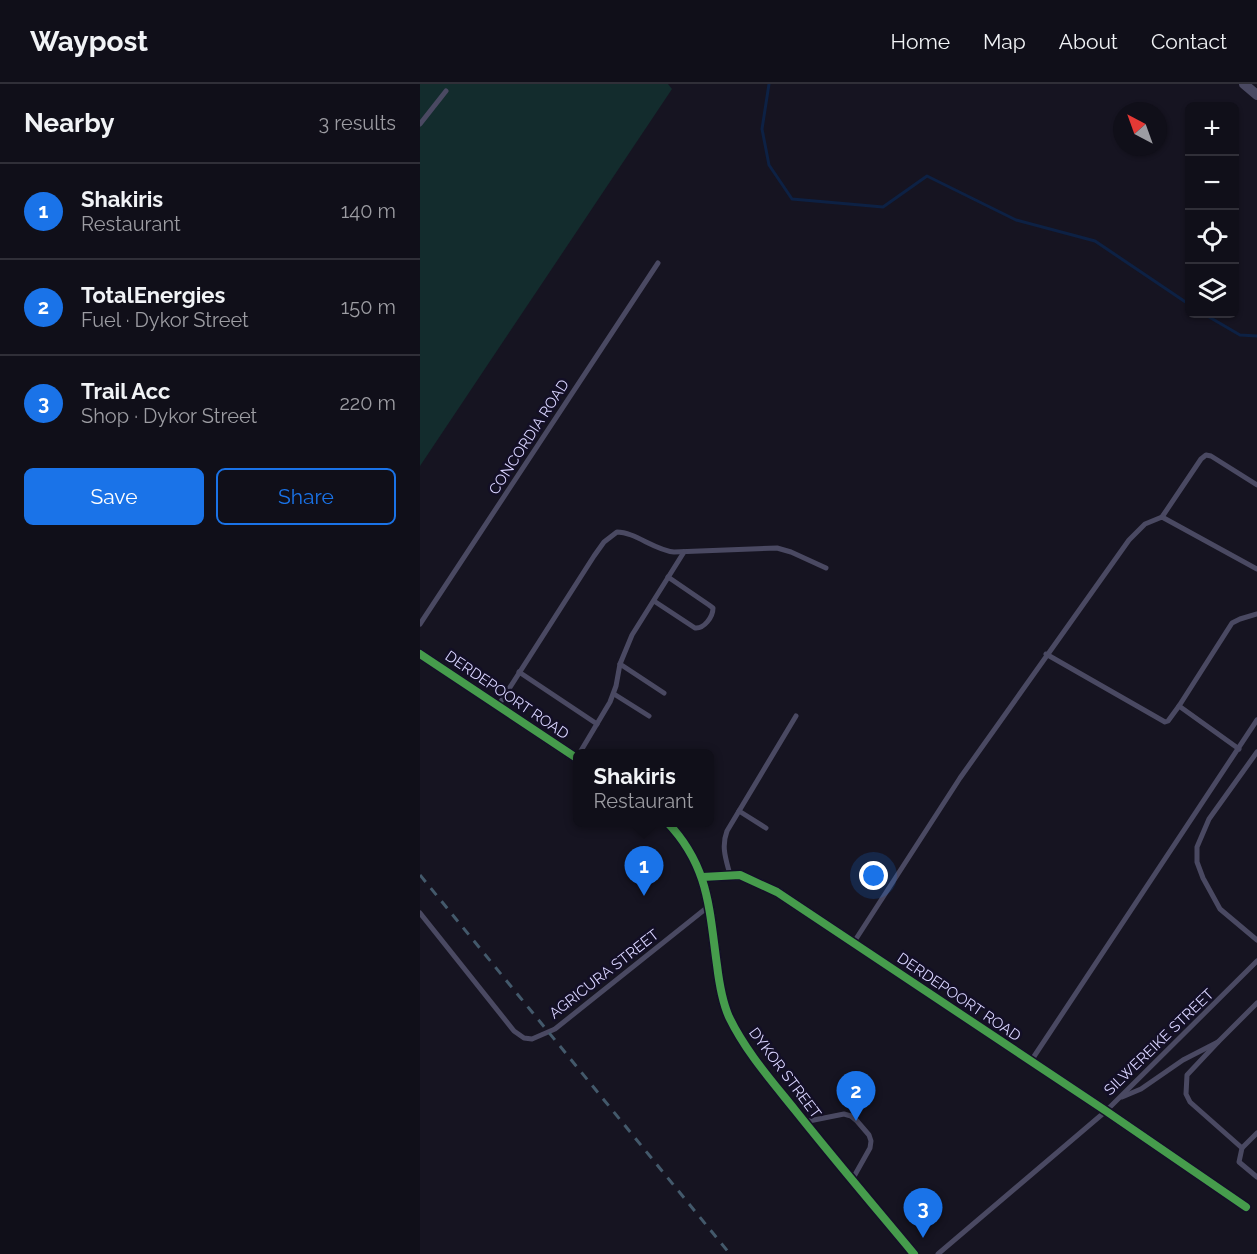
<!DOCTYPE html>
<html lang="en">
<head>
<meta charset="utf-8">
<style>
	body { margin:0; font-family:Raleway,sans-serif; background:#191822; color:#f1f3f6 }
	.controls { position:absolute; right:18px; top:18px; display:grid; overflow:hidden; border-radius:9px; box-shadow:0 2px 4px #0004 }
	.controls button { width:54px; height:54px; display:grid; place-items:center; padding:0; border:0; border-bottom:2px solid #302f38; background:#100f19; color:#f1f3f6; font:30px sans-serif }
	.compass { position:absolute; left:693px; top:18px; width:54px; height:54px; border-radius:50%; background:#100f19; box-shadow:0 2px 4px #0004; rotate:319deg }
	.you { position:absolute; left:454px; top:792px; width:21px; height:21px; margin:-15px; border:4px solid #fff; border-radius:50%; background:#1a73e8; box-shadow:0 0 0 9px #1a73e833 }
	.badge { display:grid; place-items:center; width:39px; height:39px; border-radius:50%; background:#1a73e8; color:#fff; font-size:20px; font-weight:700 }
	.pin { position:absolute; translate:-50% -50px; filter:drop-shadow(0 2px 3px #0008) }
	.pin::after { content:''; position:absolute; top:32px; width:21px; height:18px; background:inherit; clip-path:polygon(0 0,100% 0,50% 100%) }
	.popup { position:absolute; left:153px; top:665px; width:141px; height:78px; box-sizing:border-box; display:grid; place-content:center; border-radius:9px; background:#100f19; filter:drop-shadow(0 2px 4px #0005); font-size:20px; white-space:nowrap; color:#9c9ca2 }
	.popup b { font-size:22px; color:#f1f3f6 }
	.popup::after { content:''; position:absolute; left:50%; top:100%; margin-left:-12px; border:12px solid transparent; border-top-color:#100f19 }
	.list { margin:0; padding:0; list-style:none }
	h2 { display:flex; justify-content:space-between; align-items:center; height:78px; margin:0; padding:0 24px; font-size:26px }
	h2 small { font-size:20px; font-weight:400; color:#9c9ca2 }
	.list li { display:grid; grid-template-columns:39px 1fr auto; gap:18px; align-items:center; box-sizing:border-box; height:96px; padding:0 24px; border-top:2px solid #302f38 }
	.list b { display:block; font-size:22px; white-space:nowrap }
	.list p { margin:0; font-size:20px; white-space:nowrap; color:#9c9ca2 }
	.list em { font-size:20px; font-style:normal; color:#9c9ca2 }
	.actions { display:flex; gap:12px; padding:18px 24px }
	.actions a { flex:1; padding:14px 0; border:2px solid #1a73e8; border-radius:9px; text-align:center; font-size:21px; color:#1a73e8 }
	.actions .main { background:#1a73e8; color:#fff }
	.icon { flex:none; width:33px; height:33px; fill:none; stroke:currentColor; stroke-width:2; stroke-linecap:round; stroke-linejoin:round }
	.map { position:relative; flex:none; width:837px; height:1170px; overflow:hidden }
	header { display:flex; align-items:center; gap:36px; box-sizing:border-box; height:84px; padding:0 30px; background:#100f19; border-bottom:2px solid #302f38 }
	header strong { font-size:28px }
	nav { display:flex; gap:33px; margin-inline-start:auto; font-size:21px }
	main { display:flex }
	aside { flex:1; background:#100f19 }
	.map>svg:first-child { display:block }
	.green { fill:#132c2d }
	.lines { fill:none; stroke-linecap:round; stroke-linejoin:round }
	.stream { stroke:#0d2144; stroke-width:3 }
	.lane { stroke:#4a4962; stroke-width:5 }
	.street { stroke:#4a4962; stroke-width:10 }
	.rail { stroke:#43596b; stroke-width:3; stroke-dasharray:9 8; stroke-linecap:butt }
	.cycleway-casing { stroke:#130f26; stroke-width:11 }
	.cycleway { stroke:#469c4c; stroke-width:8 }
	.labels { text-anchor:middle; stroke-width:5; stroke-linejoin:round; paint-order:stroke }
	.street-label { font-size:15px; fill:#d9d4ff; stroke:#130f26 }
</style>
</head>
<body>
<header>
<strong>Waypost</strong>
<nav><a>Home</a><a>Map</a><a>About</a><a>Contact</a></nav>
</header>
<main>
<aside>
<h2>Nearby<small>3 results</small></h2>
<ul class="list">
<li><span class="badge">1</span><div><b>Shakiris</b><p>Restaurant</p></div><em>140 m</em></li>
<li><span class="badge">2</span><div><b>TotalEnergies</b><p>Fuel · Dykor Street</p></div><em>150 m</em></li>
<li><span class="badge">3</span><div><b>Trail Acc</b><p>Shop · Dykor Street</p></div><em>220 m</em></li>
</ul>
<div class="actions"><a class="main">Save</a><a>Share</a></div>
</aside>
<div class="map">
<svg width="837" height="1170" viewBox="0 0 837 1170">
	<rect width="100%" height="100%" fill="#161421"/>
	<!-- green -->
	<polygon class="green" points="0,0 248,0 252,5 0,382"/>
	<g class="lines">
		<!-- stream -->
		<g class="stream">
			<polyline points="349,0 342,45 349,81 372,115 463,123 507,92 596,136 675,157 770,221"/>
			<polyline points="784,230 820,251 837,252"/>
		</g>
		<!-- lane -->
		<g class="lane">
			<polyline points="0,40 26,7"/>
			<polyline points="742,433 781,375 786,371 791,372 837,401"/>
			<path d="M 234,517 L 275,544 C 284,545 293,533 293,524 L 289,521 L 248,493"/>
			<polyline points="0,540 238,179"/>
			<polyline points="626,570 745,638 748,637 759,622 812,539 820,535 837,530"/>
			<polyline points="200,580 244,609"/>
			<polyline points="99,588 177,640"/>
			<polyline points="194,610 229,632"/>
			<path d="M 78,622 L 174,472 L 184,458 L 197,448 C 215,448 234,466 254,468 L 357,464 L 371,468 L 406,484"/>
			<polyline points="759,622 819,665"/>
			<polyline points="837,668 789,735 777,763 777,778 783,794 800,825 837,856"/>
			<polyline points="159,670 190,618 196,602 200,580 212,551 264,468"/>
			<polyline points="319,727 346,744"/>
			<path d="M 310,791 C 306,775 301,763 307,747 L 376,632"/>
			<polyline points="0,829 94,947 104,954 112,955 135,945 289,822"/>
			<polyline points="434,858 540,694 709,456 725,440 742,433 837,485"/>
			<polyline points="798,958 767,991 766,1010 770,1018 822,1064 819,1078 837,1093"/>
			<polyline points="611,977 837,636"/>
			<polyline points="702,1013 721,1005 763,976 798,958 837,919"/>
			<polyline points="384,1038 424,1030 431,1032 437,1037 449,1051 451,1057 450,1064 432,1096"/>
			<polyline points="822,1064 837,1049"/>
			<polyline points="518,1170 686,1027 837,877"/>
		</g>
		<!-- street -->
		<g class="street">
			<polyline points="824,0 837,11"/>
			<polyline points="0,570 158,675"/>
			<path d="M 247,738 C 289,782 289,824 297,881 C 299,898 302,917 309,933 C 326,968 351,996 375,1026 C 414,1075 454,1122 494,1170"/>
			<polyline points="282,793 320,791 357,808 686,1027 826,1123"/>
		</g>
		<!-- rail -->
		<polyline class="rail" points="0,791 310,1170"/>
		<!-- cycleway casing -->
		<g class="cycleway-casing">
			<g id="cycleway">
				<polyline points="0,570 158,675"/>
				<path d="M 247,738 C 289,782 289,824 297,881 C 299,898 302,917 309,933 C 326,968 351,996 375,1026 C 414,1075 454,1122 494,1170"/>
				<polyline points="282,793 320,791 357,808 686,1027 826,1123"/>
			</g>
		</g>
		<!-- cycleway -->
		<use href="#cycleway" class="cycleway"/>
	</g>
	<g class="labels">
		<!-- street labels -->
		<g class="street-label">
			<text transform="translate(109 353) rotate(-57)" y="5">CONCORDIA ROAD</text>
			<text transform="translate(87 611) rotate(34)" y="5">DERDEPOORT ROAD</text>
			<text transform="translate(184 890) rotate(-38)" y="5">AGRICURA STREET</text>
			<text transform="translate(539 913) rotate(34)" y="5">DERDEPOORT ROAD</text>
			<text transform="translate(739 958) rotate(-44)" y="5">SILWEREIKE STREET</text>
			<text transform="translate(365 989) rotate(53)" y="5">DYKOR STREET</text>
		</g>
	</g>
</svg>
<div class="controls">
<button>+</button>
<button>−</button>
<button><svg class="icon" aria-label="locate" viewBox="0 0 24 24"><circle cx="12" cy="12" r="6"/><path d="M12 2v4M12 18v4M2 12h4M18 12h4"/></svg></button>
<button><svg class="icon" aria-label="layers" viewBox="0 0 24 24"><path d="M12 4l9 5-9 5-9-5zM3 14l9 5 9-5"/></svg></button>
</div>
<svg class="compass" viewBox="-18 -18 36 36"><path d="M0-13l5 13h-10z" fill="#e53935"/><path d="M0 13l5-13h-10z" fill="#9c9ca2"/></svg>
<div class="you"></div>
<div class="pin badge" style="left:224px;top:812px">1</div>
<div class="popup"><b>Shakiris</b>Restaurant</div>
<div class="pin badge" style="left:436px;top:1037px">2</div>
<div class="pin badge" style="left:503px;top:1154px">3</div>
</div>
</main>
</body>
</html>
